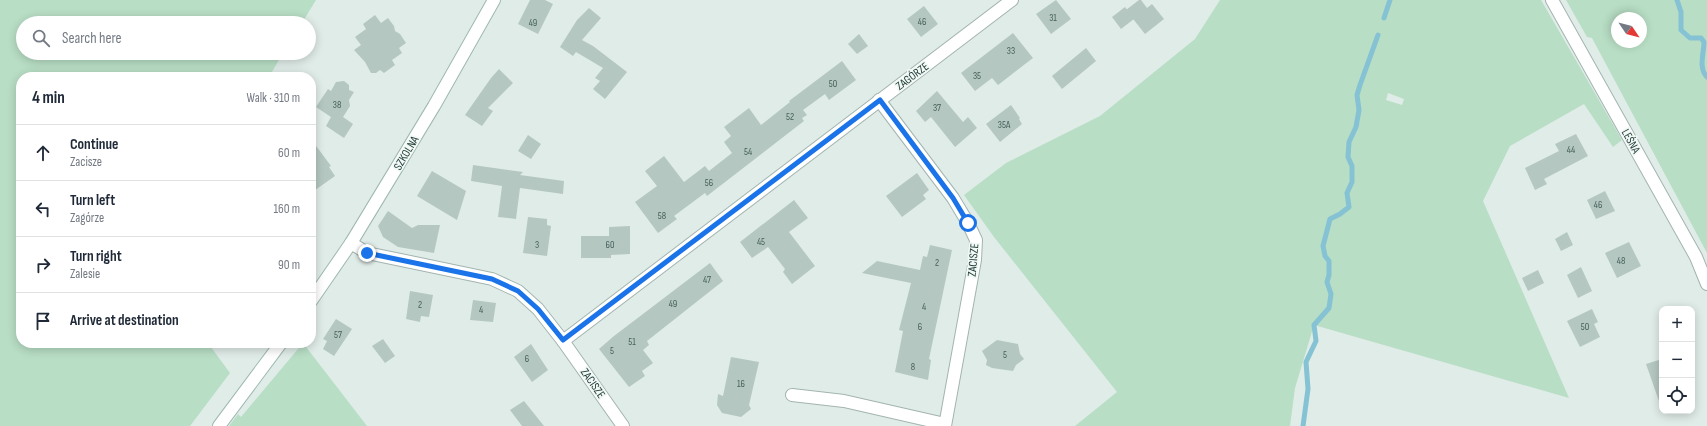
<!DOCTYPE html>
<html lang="en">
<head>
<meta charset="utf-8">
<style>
	body { margin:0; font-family:"Sofia Sans Condensed",sans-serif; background:#f2f2f3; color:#1f2937 }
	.controls { position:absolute; right:12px; bottom:12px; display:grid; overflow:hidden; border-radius:8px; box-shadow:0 2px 10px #0003 }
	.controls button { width:36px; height:36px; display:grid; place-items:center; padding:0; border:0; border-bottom:1px solid #e0e1e3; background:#fff; color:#1f2937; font:20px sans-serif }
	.compass { position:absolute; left:1611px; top:12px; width:36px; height:36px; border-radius:50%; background:#fff; box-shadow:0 2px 10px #0003; rotate:125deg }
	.stop { position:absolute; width:12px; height:12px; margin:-9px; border:3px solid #1a73e8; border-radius:50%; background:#fff }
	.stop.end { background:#1a73e8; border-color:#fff; box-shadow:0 1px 4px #0008 }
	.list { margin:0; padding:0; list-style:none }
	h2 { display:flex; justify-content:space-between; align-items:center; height:52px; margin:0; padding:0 16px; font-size:17px }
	h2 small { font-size:13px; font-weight:400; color:#747a83 }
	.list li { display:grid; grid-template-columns:26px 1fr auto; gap:12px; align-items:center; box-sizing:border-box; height:56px; padding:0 16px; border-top:1px solid #e0e1e3 }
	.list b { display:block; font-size:15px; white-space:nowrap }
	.list p { margin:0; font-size:13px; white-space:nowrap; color:#747a83 }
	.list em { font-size:13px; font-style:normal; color:#747a83 }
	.icon { flex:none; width:22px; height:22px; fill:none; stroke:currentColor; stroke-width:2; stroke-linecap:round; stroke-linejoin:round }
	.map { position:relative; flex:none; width:1707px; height:426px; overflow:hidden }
	.search { position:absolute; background:#fff; box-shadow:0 2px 10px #0003; left:16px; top:16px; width:300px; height:44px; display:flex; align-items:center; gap:10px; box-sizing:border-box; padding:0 14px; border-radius:22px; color:#747a83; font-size:15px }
	.panel { position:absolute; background:#fff; box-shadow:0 2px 10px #0003; left:16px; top:72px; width:300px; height:276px; border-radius:16px }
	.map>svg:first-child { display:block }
	.green { fill:#b8dec5; fill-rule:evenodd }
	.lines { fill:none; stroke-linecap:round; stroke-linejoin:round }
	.stream { stroke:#85c2d4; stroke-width:5 }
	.building { fill:#b5c7c1 }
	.street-casing { stroke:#a3b4b0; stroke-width:14 }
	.secondary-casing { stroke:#9eb8b1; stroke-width:14 }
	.street { stroke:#fff; stroke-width:12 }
	.secondary { stroke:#fff; stroke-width:12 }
	.route { stroke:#1a73e8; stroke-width:5 }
	.labels { text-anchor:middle; stroke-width:3.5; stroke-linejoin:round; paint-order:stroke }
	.number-label { font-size:10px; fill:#45605a }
	.street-label { font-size:12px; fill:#203d38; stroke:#f1f8f5 }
</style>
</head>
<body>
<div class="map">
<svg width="1707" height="426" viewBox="0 0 1707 426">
	<rect width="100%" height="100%" fill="#e0ece8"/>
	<!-- green -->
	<g class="green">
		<polygon points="0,0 316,0 302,23 23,23 23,53 283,53 269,77 21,77 21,343 208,343 230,373 190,426 0,426"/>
		<path d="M 1220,0 L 1541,0 L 1622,140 L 1613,147 L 1584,104 L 1510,146 L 1483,201 L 1569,398 L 1314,325 L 1295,388 L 1290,426 L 1075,426 L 1117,392 L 994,237 L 964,195 L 1006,163 L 1100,116 L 1195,39 ZM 1388,93 L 1404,99 L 1402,105 L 1386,100 Z"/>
		<path d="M 1566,0 L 1707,0 L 1707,253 L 1592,38 L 1587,37 ZM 1617,18 L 1641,18 L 1641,42 L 1617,42 Z"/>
		<polygon points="303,343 367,426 229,426 238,414 241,417"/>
	</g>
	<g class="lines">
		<!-- stream -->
		<g class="stream">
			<path d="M 1677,0 L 1681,12 L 1681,30 L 1690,38 L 1701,38 L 1704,42 C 1704,53 1698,68 1707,77"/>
			<polyline points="1384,18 1390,0"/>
			<polyline points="1303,426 1308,389 1306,362 1316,341 1314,325 1329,308 1331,294 1327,282 1329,275 1329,261 1325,256 1323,246 1330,219 1340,214 1349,207 1347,193 1352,182 1352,166 1348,157 1349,142 1356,127 1359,110 1357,95 1360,85 1378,35"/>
		</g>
	</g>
	<!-- building -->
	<g class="building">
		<polygon points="530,0 545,0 553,4 538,34 518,24"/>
		<polygon points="1056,0 1071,19 1051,34 1036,14"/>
		<polygon points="1139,0 1141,0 1147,8 1152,4 1164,19 1145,34 1126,10"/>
		<polygon points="924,6 938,24 921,37 907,19"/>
		<polygon points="1125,7 1134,19 1121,29 1112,17"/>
		<polygon points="589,8 601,18 582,40 593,46 627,72 605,99 593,89 600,81 595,78 603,68 576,52 573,56 560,47 577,20"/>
		<polygon points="375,15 381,23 388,18 394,26 395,31 400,34 406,43 399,48 402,53 392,60 395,65 384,73 380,70 376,73 371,73 365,62 354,50 361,45 355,37 366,29 363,24"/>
		<polygon points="1013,33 1033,58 998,85 992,78 975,91 961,73"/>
		<polygon points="859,34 868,46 857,54 848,44"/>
		<polygon points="1086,48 1096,61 1062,89 1052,76"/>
		<polygon points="842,61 856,80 829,100 825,94 803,110 807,115 802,118 804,121 707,196 705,193 674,216 677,219 658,233 635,202 657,186 645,171 664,156 684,182 705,166 709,171 732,153 724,142 731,136 724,127 749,108 761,125 790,102 789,101"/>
		<polygon points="499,69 513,83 488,108 493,111 482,126 465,115 491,78"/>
		<polygon points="344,81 349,85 349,90 354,92 349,100 350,106 343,117 353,124 344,138 326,126 331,117 316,107 328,89 331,91 336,82"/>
		<polygon points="937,91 963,122 968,117 977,128 955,147 931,117 925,122 916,111"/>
		<polygon points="1011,105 1020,118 1019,119 1022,124 1000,142 986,124"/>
		<polygon points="1576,134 1588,156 1544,179 1547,184 1535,190 1525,168 1559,151 1555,144"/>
		<polygon points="528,135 541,144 531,159 518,151"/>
		<polygon points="311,139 331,166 329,167 335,176 311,193"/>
		<polygon points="473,165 523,172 520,175 564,181 563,194 520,188 516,219 498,217 502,186 471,181"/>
		<polygon points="432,171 466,191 457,220 417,196"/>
		<polygon points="917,173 929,190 923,195 926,199 902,217 886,196"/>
		<polygon points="1605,191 1615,211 1596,219 1587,200"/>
		<polygon points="794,200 808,218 789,232 815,266 792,284 783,272 785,269 768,247 752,258 740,242"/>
		<polygon points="388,211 412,228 418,225 440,225 434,253 398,247 383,237 378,226"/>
		<polygon points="528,217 547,219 547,225 551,226 547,256 523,253"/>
		<polygon points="630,226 630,254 611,255 611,258 581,258 581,236 609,236 609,227"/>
		<polygon points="1567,232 1573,245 1561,251 1555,239"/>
		<polygon points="1629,242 1641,266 1617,278 1605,253"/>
		<polygon points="930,245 952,250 929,359 931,360 928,380 895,372 903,331 899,330 911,283 862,273 877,261 920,270 923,256 927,257"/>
		<polygon points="710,263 723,281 647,341 649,345 643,350 653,363 642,371 645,376 629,387 599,349 614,336"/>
		<polygon points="1581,267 1592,291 1578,298 1567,275"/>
		<polygon points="1538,270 1544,283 1528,291 1522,278"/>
		<polygon points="410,291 433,295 429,317 421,316 420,322 406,319"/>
		<polygon points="473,300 496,303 493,322 470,320"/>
		<polygon points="1592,309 1598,322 1594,324 1600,337 1580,347 1567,321"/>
		<polygon points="336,319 352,329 334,356 323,349 327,341 323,339"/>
		<polygon points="383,339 395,356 385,363 372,346"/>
		<polygon points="997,340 1018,344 1020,354 1024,359 1016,365 1013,371 992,368 986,365 987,360 982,351"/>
		<polygon points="531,344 548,370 532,382 514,357"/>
		<polygon points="731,357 759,362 749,405 751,409 741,417 722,413 717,405 718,394 723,396"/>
		<polygon points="1662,359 1662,404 1660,404 1646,364"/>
		<polygon points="524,401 544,426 522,426 510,410"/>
	</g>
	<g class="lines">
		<!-- street casing -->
		<g class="street-casing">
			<g id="street">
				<polyline points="1552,0 1696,257 1707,284"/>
				<polyline points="879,100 953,198 968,223 976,240 975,260 945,426"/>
				<polyline points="351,243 367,253 492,279 518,291 538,309 563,341 623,426"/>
				<polyline points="563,341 1012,0"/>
				<polyline points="792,395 844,401 945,424"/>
			</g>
		</g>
		<!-- secondary casing -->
		<g class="secondary-casing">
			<g id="secondary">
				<polyline points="311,301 351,243 434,106 494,0"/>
				<polyline points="219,426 281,343"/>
			</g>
		</g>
		<!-- street -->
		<use href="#street" class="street"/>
		<!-- secondary -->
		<use href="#secondary" class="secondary"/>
	</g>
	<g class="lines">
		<!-- route -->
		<polyline class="route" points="367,253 492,279 518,291 538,309 563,340 880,100 953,198 968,223"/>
	</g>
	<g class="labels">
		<!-- number labels -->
		<g class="number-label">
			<text x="1053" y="21">31</text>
			<text x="922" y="25">46</text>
			<text x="533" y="26">49</text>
			<text x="1011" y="54">33</text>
			<text x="977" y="79">35</text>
			<text x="833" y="87">50</text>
			<text x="337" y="108">38</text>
			<text x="937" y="111">37</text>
			<text x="790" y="120">52</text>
			<text x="1004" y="128">35A</text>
			<text x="1571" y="153">44</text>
			<text x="748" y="155">54</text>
			<text x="709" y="186">56</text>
			<text x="1598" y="208">46</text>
			<text x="662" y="219">58</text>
			<text x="761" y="245">45</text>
			<text x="537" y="248">3</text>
			<text x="610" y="248">60</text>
			<text x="1621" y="264">48</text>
			<text x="937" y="266">2</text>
			<text x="707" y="283">47</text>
			<text x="673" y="307">49</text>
			<text x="420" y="308">2</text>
			<text x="924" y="310">4</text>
			<text x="481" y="313">4</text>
			<text x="920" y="330">6</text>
			<text x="1585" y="330">50</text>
			<text x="338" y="338">57</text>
			<text x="632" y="345">51</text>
			<text x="612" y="354">5</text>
			<text x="1005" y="358">5</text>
			<text x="527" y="362">6</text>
			<text x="913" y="370">8</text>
			<text x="741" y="387">16</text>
		</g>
		<!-- street labels -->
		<g class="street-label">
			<text transform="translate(912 76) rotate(-37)" y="4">ZAGÓRZE</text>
			<text transform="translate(1631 141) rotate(61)" y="4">LEŚNA</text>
			<text transform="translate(406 153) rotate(-59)" y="4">SZKOLNA</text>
			<text transform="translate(973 260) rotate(-85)" y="4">ZACISZE</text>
			<text transform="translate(593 383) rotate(55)" y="4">ZACISZE</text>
		</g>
	</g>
</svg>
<div class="controls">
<button>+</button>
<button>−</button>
<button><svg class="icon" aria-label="locate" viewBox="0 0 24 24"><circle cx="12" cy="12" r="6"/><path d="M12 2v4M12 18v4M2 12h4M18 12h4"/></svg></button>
</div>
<svg class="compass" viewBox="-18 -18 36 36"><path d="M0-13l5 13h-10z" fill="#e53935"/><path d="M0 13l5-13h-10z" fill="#747a83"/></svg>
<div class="stop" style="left:968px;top:223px"></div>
<div class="stop end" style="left:367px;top:253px"></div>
<div class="search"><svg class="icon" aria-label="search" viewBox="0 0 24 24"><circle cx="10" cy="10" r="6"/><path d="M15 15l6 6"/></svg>Search here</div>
<section class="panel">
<h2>4 min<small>Walk · 310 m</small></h2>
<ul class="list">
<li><svg class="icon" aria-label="ahead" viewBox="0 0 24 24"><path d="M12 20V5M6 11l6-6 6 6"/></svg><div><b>Continue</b><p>Zacisze</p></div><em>60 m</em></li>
<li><svg class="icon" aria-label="left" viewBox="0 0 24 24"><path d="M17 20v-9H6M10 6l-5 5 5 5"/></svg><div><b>Turn left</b><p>Zagórze</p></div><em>160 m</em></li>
<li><svg class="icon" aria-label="right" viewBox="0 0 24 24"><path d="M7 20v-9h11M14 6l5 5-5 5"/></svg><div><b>Turn right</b><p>Zalesie</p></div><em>90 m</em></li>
<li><svg class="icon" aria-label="arrive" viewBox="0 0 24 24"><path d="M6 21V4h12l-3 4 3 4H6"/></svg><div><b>Arrive at destination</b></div></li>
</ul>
</section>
</div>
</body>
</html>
